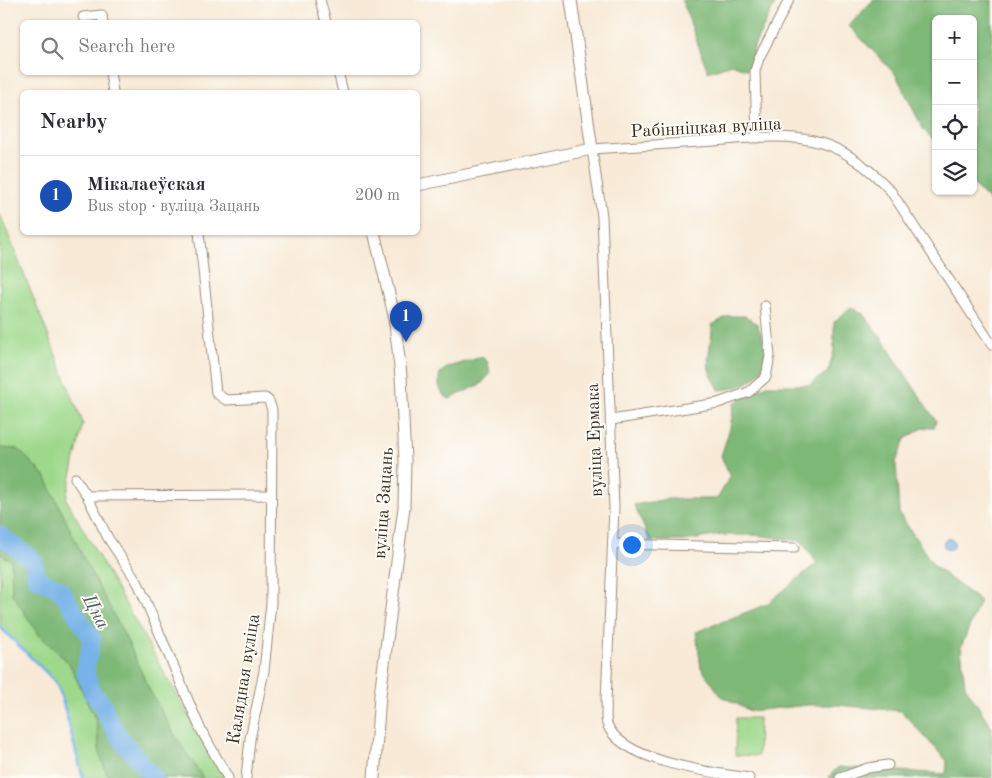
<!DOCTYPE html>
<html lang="en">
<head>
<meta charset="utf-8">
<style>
	body { margin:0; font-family:"Old Standard TT",serif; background:#f7f7f7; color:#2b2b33 }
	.controls { position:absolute; right:15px; top:15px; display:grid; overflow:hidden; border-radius:8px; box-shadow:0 1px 4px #0004 }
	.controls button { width:45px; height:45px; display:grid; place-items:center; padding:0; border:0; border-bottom:1px solid #e1e1e2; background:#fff; color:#2b2b33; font:25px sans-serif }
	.you { position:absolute; left:631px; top:544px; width:18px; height:18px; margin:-12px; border:4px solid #fff; border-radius:50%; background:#1a73e8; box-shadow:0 0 0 8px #1a73e833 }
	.badge { display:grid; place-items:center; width:32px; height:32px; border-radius:50%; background:#2563eb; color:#fff; font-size:16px; font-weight:700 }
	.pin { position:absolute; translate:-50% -41px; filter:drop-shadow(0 1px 2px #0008) }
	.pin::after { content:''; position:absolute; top:26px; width:18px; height:15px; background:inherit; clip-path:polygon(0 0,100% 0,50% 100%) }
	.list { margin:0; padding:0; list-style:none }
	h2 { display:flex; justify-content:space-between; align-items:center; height:65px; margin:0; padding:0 20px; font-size:21px }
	h2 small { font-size:16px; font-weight:400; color:#7c7c81 }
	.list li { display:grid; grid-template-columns:32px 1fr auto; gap:15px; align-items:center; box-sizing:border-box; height:80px; padding:0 20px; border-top:1px solid #e1e1e2 }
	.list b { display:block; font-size:19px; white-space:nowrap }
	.list p { margin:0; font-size:16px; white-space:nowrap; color:#7c7c81 }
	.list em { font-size:16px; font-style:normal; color:#7c7c81 }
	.icon { flex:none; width:28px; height:28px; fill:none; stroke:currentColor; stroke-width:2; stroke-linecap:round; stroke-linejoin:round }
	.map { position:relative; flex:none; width:992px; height:778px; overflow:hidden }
	.search { position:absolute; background:#fff; box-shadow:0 1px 4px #0004; left:20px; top:20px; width:400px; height:55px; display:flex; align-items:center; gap:12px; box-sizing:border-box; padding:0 18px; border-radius:8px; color:#7c7c81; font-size:19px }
	.panel { position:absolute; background:#fff; box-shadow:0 1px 4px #0004; left:20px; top:90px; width:400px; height:145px; border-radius:8px }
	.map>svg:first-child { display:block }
	.green { fill:#9ed88b; stroke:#6c8154 }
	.forest { fill:#7eb877; stroke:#5c714a }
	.water { fill:#77b2e8; stroke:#596e83 }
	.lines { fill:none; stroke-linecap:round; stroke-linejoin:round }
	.stream { stroke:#77b2e8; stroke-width:3 }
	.river { stroke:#77b2e8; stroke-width:18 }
	.minor-casing { stroke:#9a8a7a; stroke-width:11 }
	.tertiary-casing { stroke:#9a8a7a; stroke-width:13 }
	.minor { stroke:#fff; stroke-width:9 }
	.tertiary { stroke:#fff; stroke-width:11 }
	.labels { text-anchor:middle; stroke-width:4; stroke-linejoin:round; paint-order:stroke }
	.street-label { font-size:18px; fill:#3b2a1e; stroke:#fdfcf7 }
	.water-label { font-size:19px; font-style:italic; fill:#505a65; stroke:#fdfcf7 }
</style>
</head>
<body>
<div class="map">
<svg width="992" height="778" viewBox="0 0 992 778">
	<rect width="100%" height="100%" fill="#fdfcf7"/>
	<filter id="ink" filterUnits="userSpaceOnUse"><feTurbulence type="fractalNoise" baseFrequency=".02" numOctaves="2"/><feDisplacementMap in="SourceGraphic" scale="10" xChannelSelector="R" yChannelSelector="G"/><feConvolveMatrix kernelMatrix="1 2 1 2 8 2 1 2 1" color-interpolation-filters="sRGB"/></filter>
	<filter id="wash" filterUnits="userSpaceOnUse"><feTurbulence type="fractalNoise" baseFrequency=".0096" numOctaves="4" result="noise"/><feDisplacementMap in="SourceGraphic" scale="20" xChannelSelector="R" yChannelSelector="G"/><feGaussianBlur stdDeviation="1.12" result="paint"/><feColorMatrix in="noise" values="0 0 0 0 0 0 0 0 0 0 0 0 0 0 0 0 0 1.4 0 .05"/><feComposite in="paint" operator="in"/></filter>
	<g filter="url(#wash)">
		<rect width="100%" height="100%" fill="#f8ead7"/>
		<!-- green -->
		<g class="green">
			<polygon points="0,214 83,423 66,499 224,778 83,778 60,691 54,680 0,627"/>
			<polygon points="736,718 759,718 758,756 735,755"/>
		</g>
		<!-- forest -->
		<g class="forest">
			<polygon points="682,0 777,0 755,44 748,70 731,64 708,72"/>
			<polygon points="873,0 992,0 992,204 973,184 973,19 936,19 936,143 923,129 896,75 849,26"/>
			<polygon points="851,307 863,314 880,336 936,421 934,428 923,428 905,439 896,462 899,513 934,566 980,601 961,647 965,686 992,728 992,778 828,778 838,767 946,774 947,761 901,711 838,705 809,705 750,711 721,696 701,668 696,632 767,604 817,563 801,541 755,535 721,535 684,541 650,541 634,505 667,499 717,499 730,477 721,456 730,428 734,403 767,385 809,385 828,372 834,350 834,322"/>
			<path d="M 728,316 L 745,316 L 757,324 C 760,332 765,342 765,350 C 768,378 742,389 719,390 C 716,382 710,375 709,369 C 706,356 713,339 712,325 Z"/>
			<path d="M 482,357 L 488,362 L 490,374 L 481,384 L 449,399 C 439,393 437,383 440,373 L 448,367 Z"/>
			<polygon points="0,448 18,449 45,476 84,559 128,642 149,689 173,732 203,778 109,778 100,756 96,721 69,663 39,635 12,594 11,561 0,553"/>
		</g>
		<!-- water -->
		<circle class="water" cx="949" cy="544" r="5.5"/>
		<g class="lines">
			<!-- stream -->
			<polyline class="stream" points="0,627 54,680 60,691 83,778"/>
			<!-- river -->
			<polyline class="river" points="0,535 34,561 36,578 60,589 92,639 85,672 93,694 103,704 106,715 120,738 154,778"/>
		</g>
	</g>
	<g filter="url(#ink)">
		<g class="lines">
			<!-- minor casing -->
			<g class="minor-casing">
				<g id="minor">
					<polyline points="320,0 326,22"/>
					<polyline points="83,17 102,15 103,22"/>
					<polyline points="110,72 113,92"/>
					<polyline points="338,72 343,92"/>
					<polyline points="757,138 755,71 759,58 789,0"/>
					<polyline points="199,232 216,393 226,400 265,398 269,401 272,410 271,603 264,671 250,739 246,778"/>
					<polyline points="611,420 718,403 749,392 766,377 770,356 765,306"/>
					<polyline points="75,478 87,496 108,538 138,583 200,728 228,778"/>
					<polyline points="87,496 271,495"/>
					<polyline points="613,544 794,548"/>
					<path d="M 749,778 C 715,773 621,762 607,724 C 605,718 607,708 606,701 L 614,507 L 602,216 L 592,149 C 633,146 674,144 715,141 C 749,138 788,133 821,143 C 848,151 871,170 890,190 L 992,345"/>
					<polyline points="840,778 868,768 888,765"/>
				</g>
			</g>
			<!-- tertiary casing -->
			<g class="tertiary-casing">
				<g id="tertiary">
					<polyline points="418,185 592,149 571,0"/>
					<polyline points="374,232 394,315 401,376 405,461 404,507 380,695 374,778"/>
				</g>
			</g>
			<!-- minor -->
			<use href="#minor" class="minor"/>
			<!-- tertiary -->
			<use href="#tertiary" class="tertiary"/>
		</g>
	</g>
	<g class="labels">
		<!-- street labels -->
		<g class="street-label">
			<text transform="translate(706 127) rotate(-3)" y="6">Рабінніцкая вуліца</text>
			<text transform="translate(594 440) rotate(-92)" y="6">вуліца Ермака</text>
			<text transform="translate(383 503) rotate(-86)" y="6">вуліца Зацань</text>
			<text transform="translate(243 679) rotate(-81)" y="6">Калядная вуліца</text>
		</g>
		<!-- water labels -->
		<g class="water-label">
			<text transform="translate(97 611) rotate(62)" y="7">Цна</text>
		</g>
	</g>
</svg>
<div class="controls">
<button>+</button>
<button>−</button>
<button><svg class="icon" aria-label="locate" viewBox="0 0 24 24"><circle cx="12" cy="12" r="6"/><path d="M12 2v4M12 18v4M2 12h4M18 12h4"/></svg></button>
<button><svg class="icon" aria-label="layers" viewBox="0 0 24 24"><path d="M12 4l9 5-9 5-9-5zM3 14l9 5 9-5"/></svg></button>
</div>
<div class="you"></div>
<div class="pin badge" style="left:406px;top:342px;background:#1a4fb4">1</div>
<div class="search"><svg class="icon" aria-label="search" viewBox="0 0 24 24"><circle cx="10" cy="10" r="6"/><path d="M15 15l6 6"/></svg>Search here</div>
<section class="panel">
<h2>Nearby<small></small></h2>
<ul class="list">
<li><span class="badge" style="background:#1a4fb4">1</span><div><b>Мікалаеўская</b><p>Bus stop · вуліца Зацань</p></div><em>200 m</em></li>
</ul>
</section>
</div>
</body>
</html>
